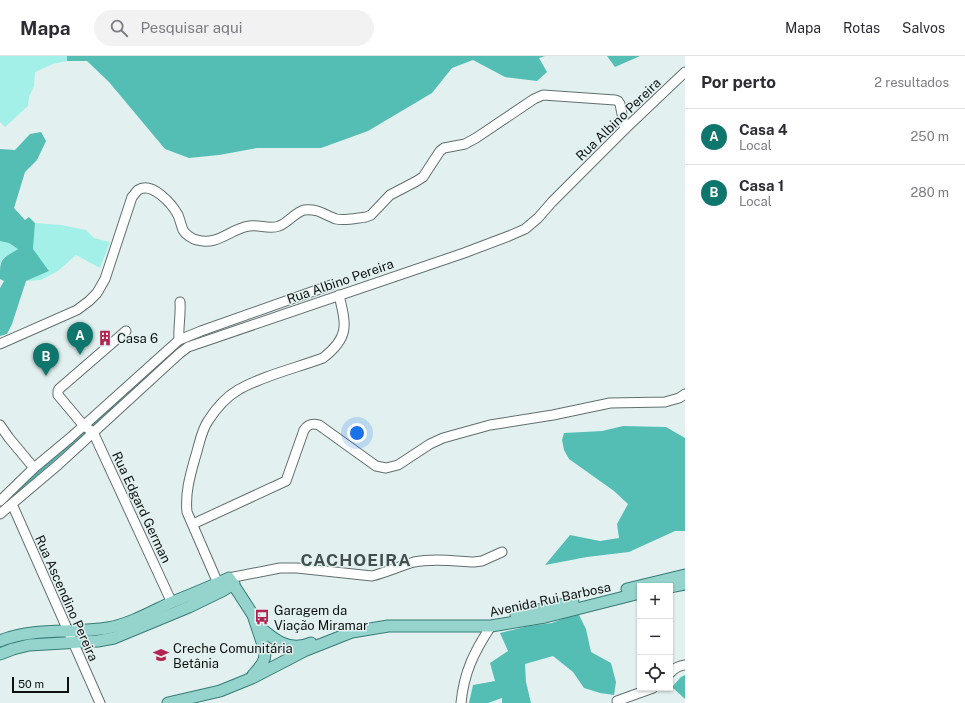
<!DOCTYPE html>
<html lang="pt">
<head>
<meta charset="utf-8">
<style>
	body { margin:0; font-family:"Public Sans",sans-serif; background:#f2f2f3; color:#2b2b33 }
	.controls { position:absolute; right:12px; bottom:12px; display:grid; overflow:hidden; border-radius:0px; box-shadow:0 1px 3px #0004 }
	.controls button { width:36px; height:36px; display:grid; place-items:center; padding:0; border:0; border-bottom:1px solid #e1e1e2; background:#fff; color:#2b2b33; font:20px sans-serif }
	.scale { position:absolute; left:12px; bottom:10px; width:57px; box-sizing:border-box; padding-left:4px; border:2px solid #0d1211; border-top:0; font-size:11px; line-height:14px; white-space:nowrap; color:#0d1211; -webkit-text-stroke:3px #e2f1ef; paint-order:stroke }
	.you { position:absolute; left:357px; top:377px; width:14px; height:14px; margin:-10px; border:3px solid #fff; border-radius:50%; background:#1a73e8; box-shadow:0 0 0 6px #1a73e833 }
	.badge { display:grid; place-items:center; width:26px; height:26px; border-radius:50%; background:#0f766e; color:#fff; font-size:13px; font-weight:700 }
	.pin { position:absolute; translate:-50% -33px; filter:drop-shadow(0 1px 2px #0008) }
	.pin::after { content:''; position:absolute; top:21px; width:14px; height:12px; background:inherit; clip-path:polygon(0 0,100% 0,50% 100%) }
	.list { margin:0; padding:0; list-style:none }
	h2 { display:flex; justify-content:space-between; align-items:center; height:52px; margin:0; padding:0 16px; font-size:17px }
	h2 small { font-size:13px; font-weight:400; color:#7c7c81 }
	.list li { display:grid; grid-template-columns:26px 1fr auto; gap:12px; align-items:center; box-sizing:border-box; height:56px; padding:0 16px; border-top:1px solid #e1e1e2 }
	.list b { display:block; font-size:15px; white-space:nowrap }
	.list p { margin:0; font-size:13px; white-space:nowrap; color:#7c7c81 }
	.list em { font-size:13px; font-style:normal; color:#7c7c81 }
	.icon { flex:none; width:22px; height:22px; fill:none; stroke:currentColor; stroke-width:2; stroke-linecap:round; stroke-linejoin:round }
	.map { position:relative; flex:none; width:685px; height:647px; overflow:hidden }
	header { display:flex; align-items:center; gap:24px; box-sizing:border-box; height:56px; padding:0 20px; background:#fff; border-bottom:1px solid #e1e1e2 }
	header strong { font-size:19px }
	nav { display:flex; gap:22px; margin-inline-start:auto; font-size:14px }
	.search { width:280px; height:36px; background:#f2f2f3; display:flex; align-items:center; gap:10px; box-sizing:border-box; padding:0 14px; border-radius:22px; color:#7c7c81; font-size:15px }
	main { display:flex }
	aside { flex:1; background:#fff }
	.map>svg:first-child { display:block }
	.green { fill:#a3f0e8 }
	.forest { fill:#54beb5 }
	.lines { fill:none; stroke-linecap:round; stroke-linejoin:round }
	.stream { stroke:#4ab6ad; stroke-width:2.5 }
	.minor-casing { stroke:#626f6e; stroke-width:11 }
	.major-casing { stroke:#377c76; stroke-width:13 }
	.minor { stroke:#fff; stroke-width:9 }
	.major { stroke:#95d3cd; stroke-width:11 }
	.labels { text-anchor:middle; stroke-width:3; stroke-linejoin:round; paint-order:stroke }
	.street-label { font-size:13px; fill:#0d1211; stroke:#e2f1ef }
	.poi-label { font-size:13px; fill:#0d1211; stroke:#e2f1ef; text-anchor:start }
	.district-label { font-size:17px; font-weight:bold; letter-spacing:1px; fill:#434f4e; stroke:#e2f1ef }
</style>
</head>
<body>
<header>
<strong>Mapa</strong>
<div class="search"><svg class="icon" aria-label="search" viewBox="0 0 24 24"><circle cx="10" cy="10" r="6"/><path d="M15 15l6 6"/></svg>Pesquisar aqui</div>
<nav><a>Mapa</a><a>Rotas</a><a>Salvos</a></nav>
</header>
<main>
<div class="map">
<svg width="685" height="647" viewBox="0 0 685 647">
	<rect width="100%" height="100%" fill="#e2f1ef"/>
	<!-- green -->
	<g class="green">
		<polygon points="0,0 67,0 67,5 53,8 35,16 34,30 29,41 28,50 5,71 0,66"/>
		<polygon points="35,167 61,169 86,174 94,182 110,186 100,212 76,199 58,215 41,224 26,225 49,215 33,193"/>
		<polygon points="0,185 9,187 18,193 2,203 0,209"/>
	</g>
	<!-- forest -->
	<g class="forest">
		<polygon points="67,0 545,0 539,2 547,16 537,25 505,21 473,4 452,12 432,37 368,75 321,92 257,92 219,99 189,102 165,93 109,26 87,5 67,5"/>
		<polygon points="607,0 640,0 615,11"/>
		<path d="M 41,76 L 46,85 L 37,104 L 25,116 L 14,152 L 25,164 L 29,161 L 35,167 L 33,193 L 49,215 L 26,225 L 12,268 L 7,278 L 0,280 L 0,232 L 4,225 L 0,223 C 0,201 1,204 18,193 L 9,187 L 0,185 L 0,93 L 15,94 L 30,78 Z"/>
		<polygon points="623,370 666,371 685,382 685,475 675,475 629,496 587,501 545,509 570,479 600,485 619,482 617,468 628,448 614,435 569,403 564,394 562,384 564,377 602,375"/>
		<polygon points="578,557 586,573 591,596 611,607 616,626 614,639 600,637 584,632 573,616 553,600 525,608 526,626 531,647 502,647 502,642 488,647 469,647 473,629 495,625 490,607 508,595 500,577 529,570 552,567"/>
		<polygon points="685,619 685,643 672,631 681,621"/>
	</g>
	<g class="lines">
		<!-- stream -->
		<g class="stream">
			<polyline points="90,371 179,291 190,284"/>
			<polyline points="12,440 86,375"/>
			<polyline points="74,581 98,579 104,578"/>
			<polyline points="52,582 69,581"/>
		</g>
		<!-- minor casing -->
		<g class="minor-casing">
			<g id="minor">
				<polyline points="126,275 59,333 58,335 58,339 84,370 93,376 172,547"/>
				<path d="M 179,284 C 178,271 181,259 180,246"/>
				<path d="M 0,288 L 77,254 L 89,245 L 97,237 L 105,223 L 132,141 C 134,139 136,136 138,134 C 152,125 172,148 178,159 C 180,164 181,169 183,174 C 185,178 192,183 197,184 C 218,190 230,173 249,170 C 259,168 269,174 279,170 C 288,167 294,157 304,154 C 317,152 325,159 336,163 C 345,165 357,162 366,161 L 371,159 L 390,139 L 415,126 L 423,121 L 440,95 L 444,92 L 465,88 L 476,82 L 534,43 L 543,39 L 615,44 L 618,45 L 620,48 L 625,73"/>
				<polyline points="0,369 9,382 34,412"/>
				<polyline points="0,445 34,412 70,382 179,284 201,275 331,229"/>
				<polyline points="12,448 100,647"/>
				<polyline points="0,458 59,408 180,297 188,291 464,197 509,180 525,173 538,162 552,146 625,73 685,16"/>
				<path d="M 193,468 L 286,425 L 304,374 C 308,368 312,367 319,369 L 376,410 L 386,412 L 398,409 L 430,388 L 443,382 L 490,369 L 553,359 L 610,347 L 665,346 L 679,342 L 685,338"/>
				<path d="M 229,522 L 280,512 L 297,512 L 372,520 C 387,516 400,510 414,506 C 433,502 454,505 474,506 L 482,505 L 502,496"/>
				<path d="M 220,532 L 187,456 C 185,437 190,420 195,402 C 199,390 201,375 208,365 C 215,354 226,341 238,334 C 262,320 296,312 323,302 C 350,281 346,269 339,239"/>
				<path d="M 670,617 C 675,612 678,610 685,609"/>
				<polyline points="617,645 653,632"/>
				<path d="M 461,647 C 464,616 474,596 491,570"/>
			</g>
		</g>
		<!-- major casing -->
		<g class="major-casing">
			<g id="major">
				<polyline points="670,531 685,528"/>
				<polyline points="627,533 685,519"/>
				<polyline points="516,559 573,546"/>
				<path d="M 257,569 C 273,583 289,597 311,587"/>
				<path d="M 0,585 C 33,571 73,578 108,572 C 130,568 151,556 170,547 C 190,539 210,531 229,522 L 253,559 L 265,595 C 266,606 259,612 253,619"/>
				<polyline points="0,598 13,593 29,589 98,585 114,582 189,551 222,535 234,528"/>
				<polyline points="168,647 220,635 252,622 304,595 352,576 388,570 491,570 545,561 640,537"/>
			</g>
		</g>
		<!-- minor -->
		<use href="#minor" class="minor"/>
		<!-- major -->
		<use href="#major" class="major"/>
	</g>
	<!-- icons -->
	<defs>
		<g id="building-bare" transform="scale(1.2)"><path d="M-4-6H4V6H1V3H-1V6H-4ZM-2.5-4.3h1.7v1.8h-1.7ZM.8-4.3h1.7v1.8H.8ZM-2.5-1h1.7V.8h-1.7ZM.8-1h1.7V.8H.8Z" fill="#b42452" stroke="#e2f1ef" stroke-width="2.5" paint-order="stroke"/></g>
		<g id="bus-bare" transform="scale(1.2)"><path d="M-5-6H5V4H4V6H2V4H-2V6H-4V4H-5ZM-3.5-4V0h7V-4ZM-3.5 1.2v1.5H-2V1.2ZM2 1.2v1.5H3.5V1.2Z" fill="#b42452" stroke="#e2f1ef" stroke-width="2.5" paint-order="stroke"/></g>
		<g id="school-bare" transform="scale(1.2)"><path d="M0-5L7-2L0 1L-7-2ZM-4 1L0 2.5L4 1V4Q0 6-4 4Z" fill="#b42452" stroke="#e2f1ef" stroke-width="2.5" paint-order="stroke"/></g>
	</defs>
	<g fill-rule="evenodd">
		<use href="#building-bare" x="105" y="282"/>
		<use href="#bus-bare" x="262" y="561"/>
		<use href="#school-bare" x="161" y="599"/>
	</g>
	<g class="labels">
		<!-- street labels -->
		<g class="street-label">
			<text transform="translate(618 63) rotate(-44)" y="5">Rua Albino Pereira</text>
			<text transform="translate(340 225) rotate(-19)" y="5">Rua Albino Pereira</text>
			<text transform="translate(142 451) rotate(65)" y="5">Rua Edgard German</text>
			<text transform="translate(67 542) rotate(66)" y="5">Rua Ascendino Pereira</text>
			<text transform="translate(550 543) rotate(-12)" y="5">Avenida Rui Barbosa</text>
		</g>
		<!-- poi labels -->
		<g class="poi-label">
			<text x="117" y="287">Casa 6</text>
			<text x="274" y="559">Garagem da<tspan x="274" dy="15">Viação Miramar</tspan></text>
			<text x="173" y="597">Creche Comunitária<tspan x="173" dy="15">Betânia</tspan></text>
		</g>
		<!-- district labels -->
		<g class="district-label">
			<text x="356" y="510">CACHOEIRA</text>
		</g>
	</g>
</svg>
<div class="controls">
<button>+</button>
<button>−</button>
<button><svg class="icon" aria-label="locate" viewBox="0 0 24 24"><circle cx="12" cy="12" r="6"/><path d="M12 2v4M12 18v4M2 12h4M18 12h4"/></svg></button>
</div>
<div class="scale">50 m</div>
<div class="you"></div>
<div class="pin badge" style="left:80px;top:299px">A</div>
<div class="pin badge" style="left:46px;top:320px">B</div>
</div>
<aside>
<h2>Por perto<small>2 resultados</small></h2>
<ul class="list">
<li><span class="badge">A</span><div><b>Casa 4</b><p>Local</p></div><em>250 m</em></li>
<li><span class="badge">B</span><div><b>Casa 1</b><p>Local</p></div><em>280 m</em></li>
</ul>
</aside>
</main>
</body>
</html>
